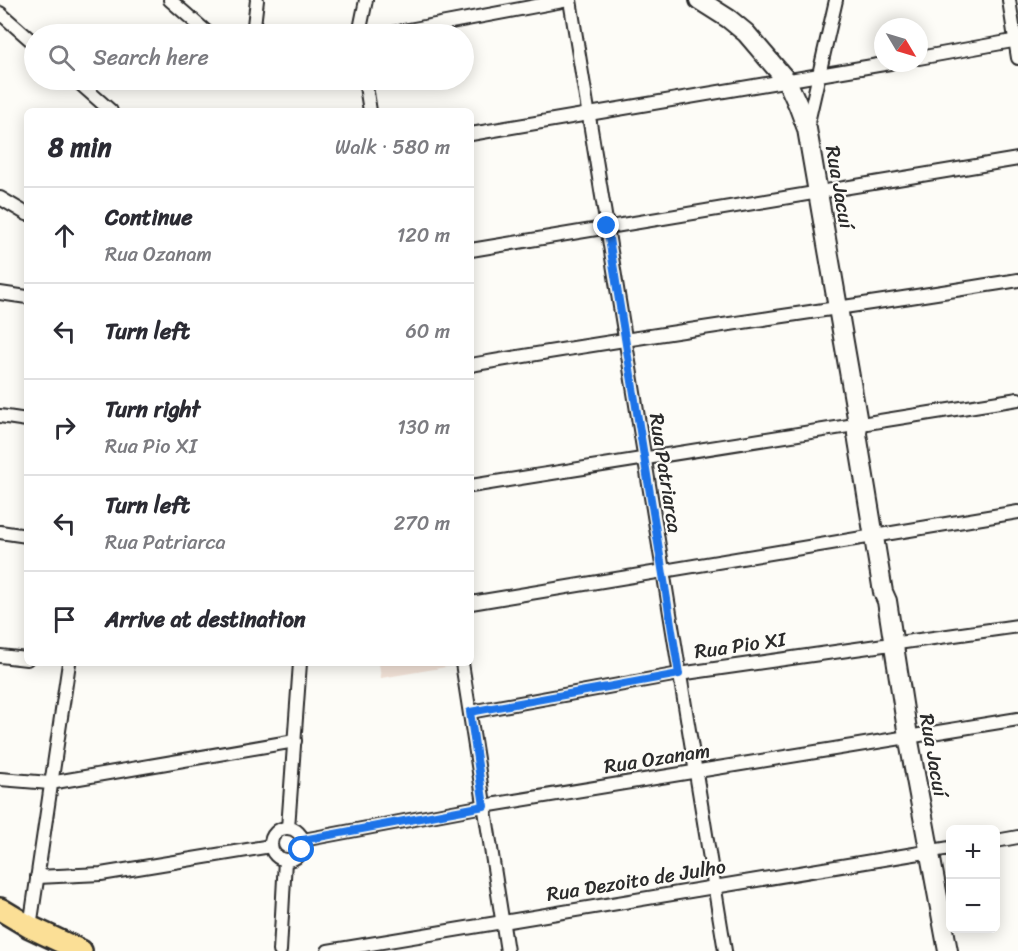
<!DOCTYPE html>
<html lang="en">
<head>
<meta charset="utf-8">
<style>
	body { margin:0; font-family:Sriracha,sans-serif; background:#f7f7f7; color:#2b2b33 }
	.controls { position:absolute; right:18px; bottom:18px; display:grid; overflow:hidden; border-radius:9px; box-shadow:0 3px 15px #0003 }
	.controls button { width:54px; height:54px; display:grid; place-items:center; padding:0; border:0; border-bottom:2px solid #e1e1e2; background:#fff; color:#2b2b33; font:30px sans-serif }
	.compass { position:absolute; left:874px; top:18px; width:54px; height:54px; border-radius:50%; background:#fff; box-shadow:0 3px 15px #0003; rotate:128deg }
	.stop { position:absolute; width:18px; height:18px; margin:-14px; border:4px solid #1a73e8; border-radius:50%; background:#fff }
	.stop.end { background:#1a73e8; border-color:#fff; box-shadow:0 2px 6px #0008 }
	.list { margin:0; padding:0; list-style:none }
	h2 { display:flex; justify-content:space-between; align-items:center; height:78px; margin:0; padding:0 24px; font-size:26px }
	h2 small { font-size:20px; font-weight:400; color:#7c7c81 }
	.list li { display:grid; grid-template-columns:39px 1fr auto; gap:18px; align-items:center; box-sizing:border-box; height:96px; padding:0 24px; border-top:2px solid #e1e1e2 }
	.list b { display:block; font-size:22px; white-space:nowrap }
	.list p { margin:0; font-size:20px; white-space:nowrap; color:#7c7c81 }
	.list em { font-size:20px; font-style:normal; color:#7c7c81 }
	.icon { flex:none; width:33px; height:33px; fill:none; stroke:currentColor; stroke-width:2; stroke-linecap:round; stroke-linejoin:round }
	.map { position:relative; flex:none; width:1018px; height:951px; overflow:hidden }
	.search { position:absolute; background:#fff; box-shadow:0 3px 15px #0003; left:24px; top:24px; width:450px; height:66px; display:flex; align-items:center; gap:15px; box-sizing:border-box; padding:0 21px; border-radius:33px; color:#7c7c81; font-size:22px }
	.panel { position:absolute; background:#fff; box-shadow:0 3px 15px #0003; left:24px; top:108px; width:450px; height:558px; border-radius:9px }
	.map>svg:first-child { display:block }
	.built { fill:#f3e3d8 }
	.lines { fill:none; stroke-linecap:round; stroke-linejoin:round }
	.minor-casing { stroke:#2b2b2b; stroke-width:16 }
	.secondary-casing { stroke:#2b2b2b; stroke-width:22 }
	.trunk-casing { stroke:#2b2b2b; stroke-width:26 }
	.minor { stroke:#fdfcf7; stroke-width:12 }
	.secondary { stroke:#fdfcf7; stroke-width:18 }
	.trunk { stroke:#fbdf96; stroke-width:21 }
	.route { stroke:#1a73e8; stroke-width:8 }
	.labels { text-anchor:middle; stroke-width:4.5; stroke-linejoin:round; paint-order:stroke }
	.street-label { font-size:20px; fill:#2b2b2b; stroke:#fdfcf7 }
</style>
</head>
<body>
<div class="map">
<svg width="1018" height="951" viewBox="0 0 1018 951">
	<rect width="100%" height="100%" fill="#fdfcf7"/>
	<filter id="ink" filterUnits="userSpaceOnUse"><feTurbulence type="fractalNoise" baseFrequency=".0167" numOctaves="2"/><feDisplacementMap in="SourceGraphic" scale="12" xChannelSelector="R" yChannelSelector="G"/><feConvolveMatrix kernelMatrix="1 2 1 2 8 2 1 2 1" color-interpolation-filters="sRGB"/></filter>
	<g filter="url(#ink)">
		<!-- built -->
		<polygon class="built" points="379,663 452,663 452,666 381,678"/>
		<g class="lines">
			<!-- minor casing -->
			<g class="minor-casing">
				<g id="minor">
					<polyline points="170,0 209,34"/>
					<polyline points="570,0 725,951"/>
					<polyline points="1009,0 1018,58"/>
					<polyline points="0,13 34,43"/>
					<polyline points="253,34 257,0"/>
					<polyline points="359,34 366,0"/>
					<polyline points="387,34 568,0"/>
					<polyline points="919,58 1018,40"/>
					<polyline points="76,80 111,111"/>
					<polyline points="365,80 370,111"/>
					<polyline points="807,127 836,0"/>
					<polyline points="471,134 890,63"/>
					<polyline points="0,198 27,214"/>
					<polyline points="471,250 1018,159"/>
					<polyline points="0,293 27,297"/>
					<path d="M 471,365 C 653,333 836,310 1018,280"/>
					<polyline points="0,416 27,420"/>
					<polyline points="471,486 1018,399"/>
					<polyline points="0,532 27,536"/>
					<polyline points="471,603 1018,512"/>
					<polyline points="0,656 27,659"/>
					<polyline points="462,663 507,951"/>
					<polyline points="470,712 679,674 1018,626"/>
					<polyline points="0,779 50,783 295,741"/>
					<polyline points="288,828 300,663"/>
					<circle cx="287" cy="844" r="16"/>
					<polyline points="303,840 484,806 1018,719"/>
					<polyline points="996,841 1018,837"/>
					<polyline points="37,877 101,874 271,846"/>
					<polyline points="30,927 69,663"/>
					<polyline points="280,951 285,860"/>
					<polyline points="328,951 950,848"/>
				</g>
			</g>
			<!-- secondary casing -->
			<g class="secondary-casing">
				<polyline id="secondary" points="699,0 729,19 746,33 787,81 798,105 807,129 858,423 857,434 883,592 887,601 908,736 948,951"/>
			</g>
			<!-- trunk casing -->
			<g class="trunk-casing">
				<polyline id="trunk" points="0,909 30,927 81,951"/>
			</g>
			<!-- minor -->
			<use href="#minor" class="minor"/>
			<!-- secondary -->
			<use href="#secondary" class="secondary"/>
			<!-- trunk -->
			<use href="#trunk" class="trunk"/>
		</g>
	</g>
	<g class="lines" filter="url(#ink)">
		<!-- route -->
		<polyline class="route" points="302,850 303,840 484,806 470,712 679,674 607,226"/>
	</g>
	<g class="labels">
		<!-- street labels -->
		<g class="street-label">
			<text transform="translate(840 187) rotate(80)" y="7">Rua Jacuí</text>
			<text transform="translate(666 473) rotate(81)" y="7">Rua Patriarca</text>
			<text transform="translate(740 645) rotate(-8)" y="7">Rua Pio XI</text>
			<text transform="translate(934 755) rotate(80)" y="7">Rua Jacuí</text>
			<text transform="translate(657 758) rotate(-9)" y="7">Rua Ozanam</text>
			<text transform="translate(636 880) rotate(-9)" y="7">Rua Dezoito de Julho</text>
		</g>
	</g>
</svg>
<div class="controls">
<button>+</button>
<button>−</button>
</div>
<svg class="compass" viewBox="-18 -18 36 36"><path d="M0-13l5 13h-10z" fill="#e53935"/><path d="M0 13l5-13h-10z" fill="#7c7c81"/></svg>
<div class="stop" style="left:302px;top:850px"></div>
<div class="stop end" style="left:607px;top:226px"></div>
<div class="search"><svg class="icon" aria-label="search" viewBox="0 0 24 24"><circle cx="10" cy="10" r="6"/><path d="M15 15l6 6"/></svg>Search here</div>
<section class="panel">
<h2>8 min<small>Walk · 580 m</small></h2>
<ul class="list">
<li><svg class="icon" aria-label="ahead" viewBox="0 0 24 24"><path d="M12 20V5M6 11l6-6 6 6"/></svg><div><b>Continue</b><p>Rua Ozanam</p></div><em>120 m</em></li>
<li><svg class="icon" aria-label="left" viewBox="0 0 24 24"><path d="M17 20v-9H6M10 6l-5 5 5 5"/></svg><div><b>Turn left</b></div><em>60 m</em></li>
<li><svg class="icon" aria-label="right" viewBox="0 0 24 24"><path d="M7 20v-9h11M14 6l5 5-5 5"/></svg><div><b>Turn right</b><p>Rua Pio XI</p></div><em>130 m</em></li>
<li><svg class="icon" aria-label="left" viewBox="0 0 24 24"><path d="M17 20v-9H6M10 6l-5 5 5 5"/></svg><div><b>Turn left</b><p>Rua Patriarca</p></div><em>270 m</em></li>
<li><svg class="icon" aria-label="arrive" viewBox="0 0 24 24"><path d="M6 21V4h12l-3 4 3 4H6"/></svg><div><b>Arrive at destination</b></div></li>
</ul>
</section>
</div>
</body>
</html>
